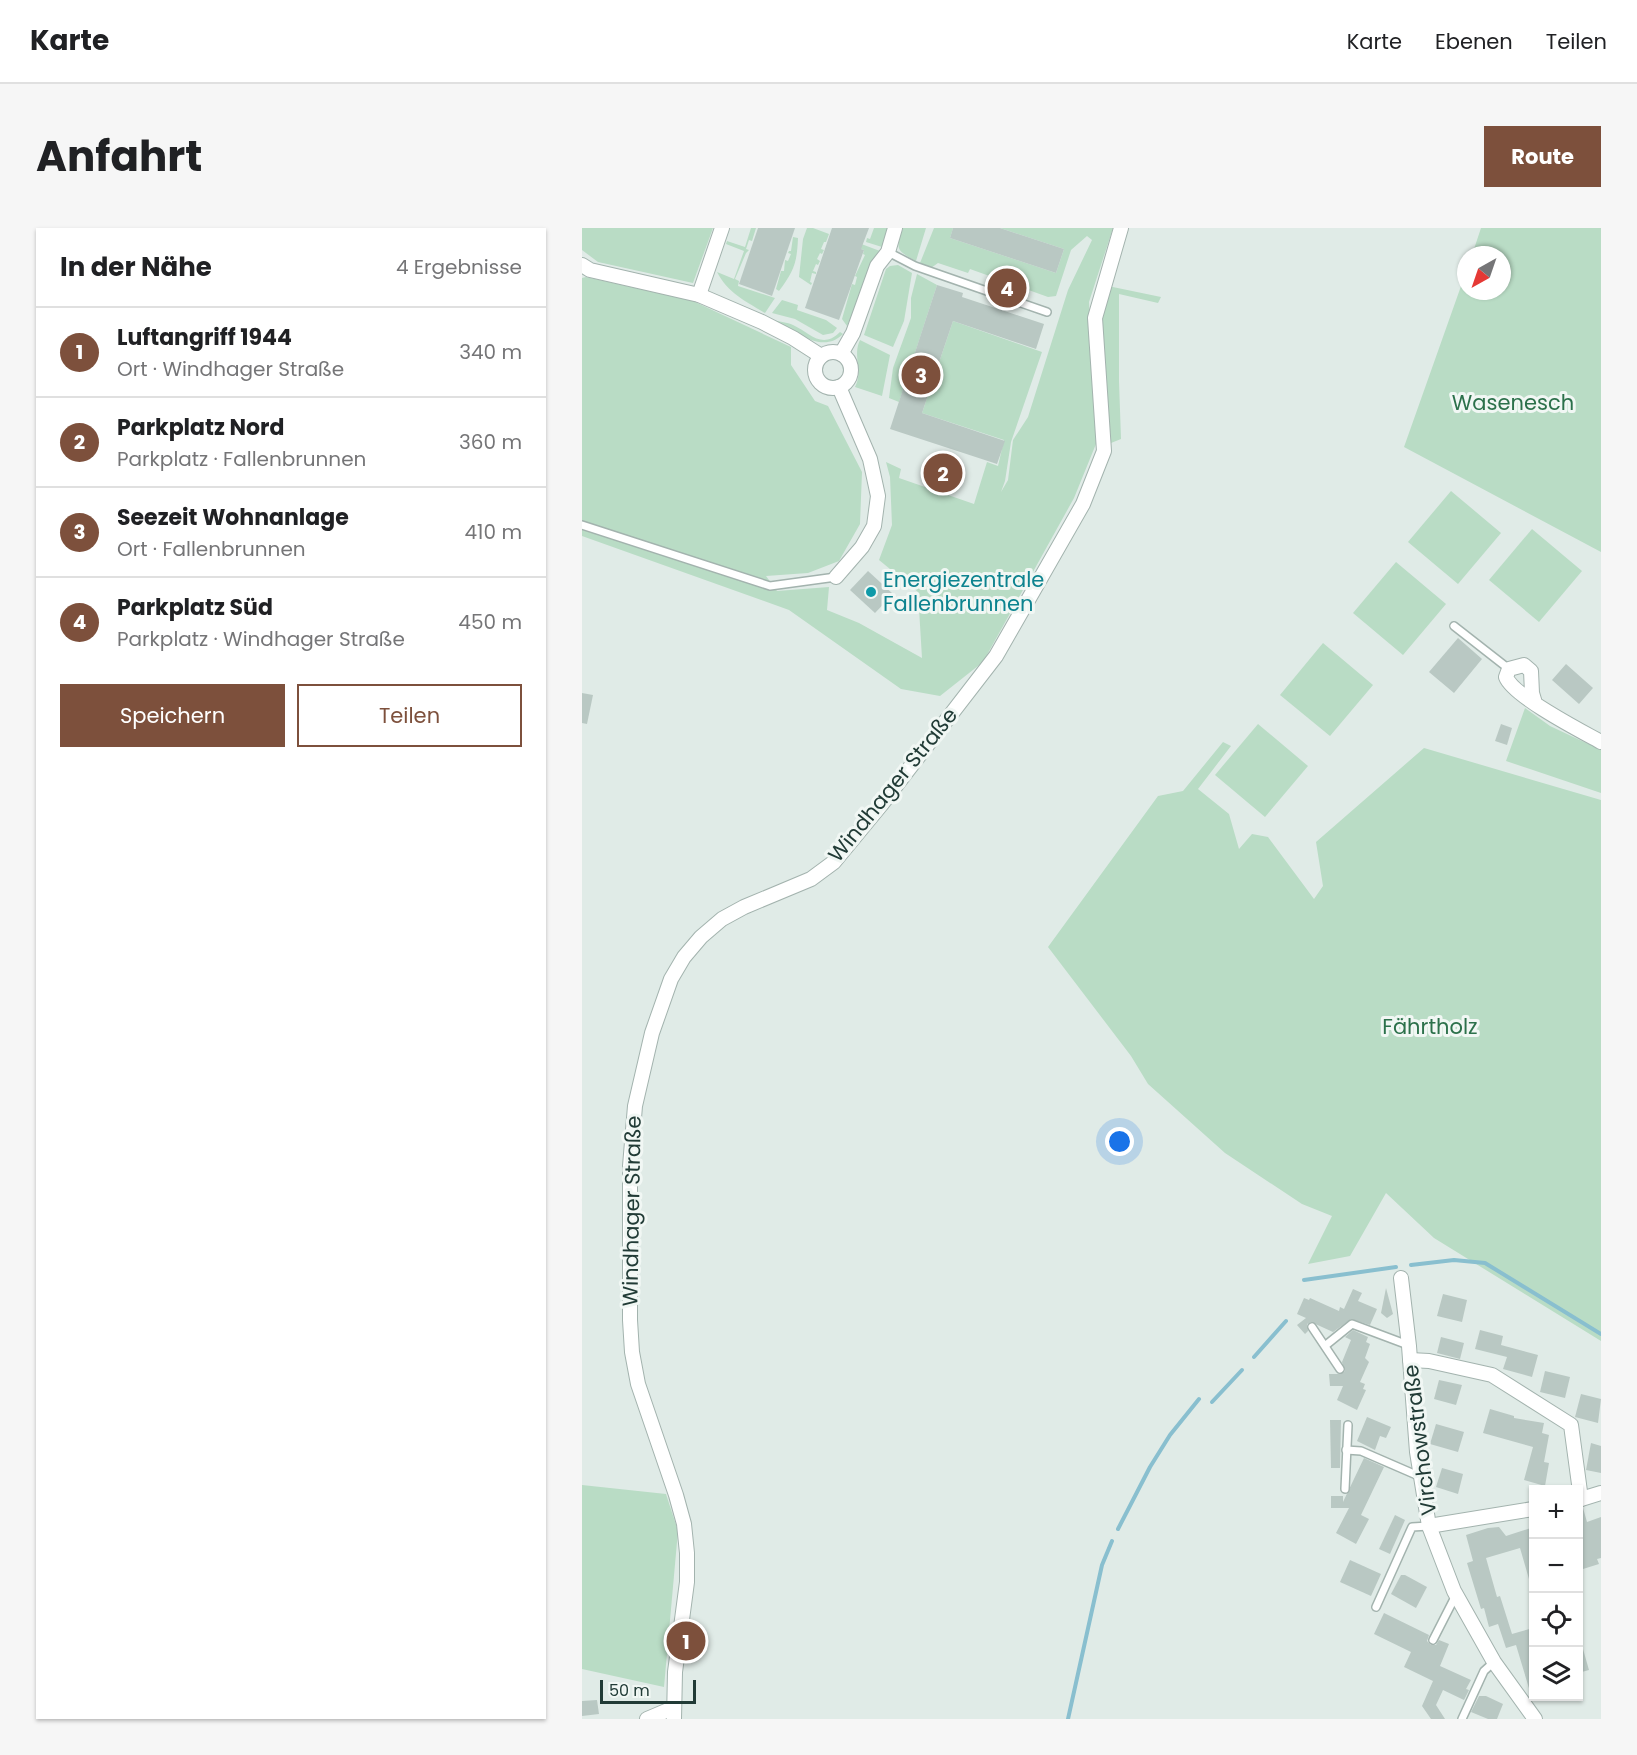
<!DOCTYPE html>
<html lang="de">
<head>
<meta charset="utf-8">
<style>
	body { margin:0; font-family:Poppins,sans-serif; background:#f6f6f6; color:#202124 }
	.controls { position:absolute; right:18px; bottom:18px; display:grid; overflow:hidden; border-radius:0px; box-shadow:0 2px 4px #0004 }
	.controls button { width:54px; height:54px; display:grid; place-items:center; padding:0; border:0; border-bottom:2px solid #e0e0e0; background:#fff; color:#202124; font:30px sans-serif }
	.compass { position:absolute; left:875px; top:18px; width:54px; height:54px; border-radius:50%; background:#fff; box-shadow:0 2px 4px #0004; rotate:220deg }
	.scale { position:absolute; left:18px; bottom:15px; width:96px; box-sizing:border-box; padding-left:6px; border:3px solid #213b36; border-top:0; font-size:16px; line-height:21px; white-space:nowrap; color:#213b36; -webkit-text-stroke:4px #f1f7f4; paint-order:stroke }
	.you { position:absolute; left:538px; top:914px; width:21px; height:21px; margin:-15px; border:4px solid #fff; border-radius:50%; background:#1a73e8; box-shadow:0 0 0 9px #1a73e833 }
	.badge { display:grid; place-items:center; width:39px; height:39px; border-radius:50%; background:#7d503c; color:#fff; font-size:20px; font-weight:700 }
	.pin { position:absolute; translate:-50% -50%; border:3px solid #fff; box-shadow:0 2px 6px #0006 }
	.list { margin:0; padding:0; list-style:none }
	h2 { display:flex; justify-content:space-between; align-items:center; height:78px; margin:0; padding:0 24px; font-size:26px }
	h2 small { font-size:20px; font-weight:400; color:#757577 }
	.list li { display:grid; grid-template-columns:39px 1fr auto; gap:18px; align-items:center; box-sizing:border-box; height:90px; padding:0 24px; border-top:2px solid #e0e0e0 }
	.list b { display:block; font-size:22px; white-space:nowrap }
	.list p { margin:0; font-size:20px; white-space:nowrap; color:#757577 }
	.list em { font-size:20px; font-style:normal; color:#757577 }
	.actions { display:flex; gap:12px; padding:18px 24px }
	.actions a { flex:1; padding:14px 0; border:2px solid #7d503c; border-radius:0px; text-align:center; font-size:21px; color:#7d503c }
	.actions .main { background:#7d503c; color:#fff }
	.icon { flex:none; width:33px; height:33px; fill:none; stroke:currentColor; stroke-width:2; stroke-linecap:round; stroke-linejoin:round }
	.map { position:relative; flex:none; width:1019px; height:1491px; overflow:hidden; border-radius:0px }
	header { display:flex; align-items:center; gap:36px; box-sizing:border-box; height:84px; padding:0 30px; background:#fff; border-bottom:2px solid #e0e0e0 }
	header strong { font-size:28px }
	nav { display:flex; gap:33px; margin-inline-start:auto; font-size:21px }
	.intro { display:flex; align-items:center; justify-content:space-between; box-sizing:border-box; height:144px; padding:0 36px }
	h1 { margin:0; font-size:42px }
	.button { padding:15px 27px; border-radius:0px; background:#7d503c; color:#fff; font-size:21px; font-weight:700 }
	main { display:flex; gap:36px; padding:0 36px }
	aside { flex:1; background:#fff; border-radius:0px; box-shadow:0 2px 4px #0004 }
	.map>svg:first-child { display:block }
	.green { fill:#b9dcc5 }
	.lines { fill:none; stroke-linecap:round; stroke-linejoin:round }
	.stream { stroke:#89bfcf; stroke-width:4 }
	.building { fill:#b9c8c3 }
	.lane-casing { stroke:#a3b3ae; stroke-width:10 }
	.street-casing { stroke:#a3b3ae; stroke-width:16 }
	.lane { stroke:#fff; stroke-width:7 }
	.street { stroke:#fff; stroke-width:14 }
	.culture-dot { fill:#0f9aa8; stroke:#f1f7f4; stroke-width:2 }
	.labels { text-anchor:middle; stroke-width:6; stroke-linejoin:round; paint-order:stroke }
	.park-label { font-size:21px; fill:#2c714b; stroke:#f1f7f4 }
	.culture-label { font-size:21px; fill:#0d838f; stroke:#f1f7f4; text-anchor:start }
	.street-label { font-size:21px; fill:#213b36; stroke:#f1f7f4 }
</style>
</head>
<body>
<header>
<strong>Karte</strong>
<nav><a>Karte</a><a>Ebenen</a><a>Teilen</a></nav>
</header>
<div class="intro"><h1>Anfahrt</h1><a class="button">Route</a></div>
<main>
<aside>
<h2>In der Nähe<small>4 Ergebnisse</small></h2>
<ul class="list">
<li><span class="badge">1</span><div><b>Luftangriff 1944</b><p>Ort · Windhager Straße</p></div><em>340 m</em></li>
<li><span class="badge">2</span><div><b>Parkplatz Nord</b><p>Parkplatz · Fallenbrunnen</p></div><em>360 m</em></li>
<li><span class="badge">3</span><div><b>Seezeit Wohnanlage</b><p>Ort · Fallenbrunnen</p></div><em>410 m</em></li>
<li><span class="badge">4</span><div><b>Parkplatz Süd</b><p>Parkplatz · Windhager Straße</p></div><em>450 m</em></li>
</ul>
<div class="actions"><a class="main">Speichern</a><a>Teilen</a></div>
</aside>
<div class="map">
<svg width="1019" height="1491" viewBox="0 0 1019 1491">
	<rect width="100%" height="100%" fill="#e0ebe7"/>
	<!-- green -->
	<g class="green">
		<polygon points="0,0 131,0 111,55 16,34 0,22"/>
		<path d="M 169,0 L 174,0 L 170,13 L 167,12 L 164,21 L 167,22 L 164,25 L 153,51 L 157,53 L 156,58 L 193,70 L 183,85 C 163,73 146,65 135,44 L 152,51 L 162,23 L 144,16 L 145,13 L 163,19 Z"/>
		<polygon points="225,0 231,0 247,6 244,14 242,14 239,21 242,22 240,26 238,25 235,31 238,33 236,37 234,36 231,43 234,44 234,46 230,45 228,54 230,55 229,57 217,49 221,11"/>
		<polygon points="292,0 307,0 300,19 284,14 285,10 288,11"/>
		<path d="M 321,0 L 344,0 L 334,33 C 313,22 314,21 321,0 Z"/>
		<polygon points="352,0 371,0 368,10 474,45 482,21 418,0 531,0 507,74 514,216 492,270 401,434 358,468 319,461 207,382 0,308 0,50 4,49 111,73 209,119 209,137 233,173 246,178 280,244 278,296 257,333 226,345 184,348 195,363 247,359 245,382 277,395 340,430 336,364 297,332 310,297 308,249 304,234 319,241 317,250 392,276 405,234 416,238 422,212 340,185 371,93 460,124 429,214 423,253 419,264 426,252 431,212 446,189 486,62 510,12 505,8 489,22 474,68 466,69 388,41 386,45 356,35 349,40 338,35"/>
		<polygon points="899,0 1019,0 1019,324 822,219 884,44 884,63 920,63 920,27 890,27"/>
		<polygon points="258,8 298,23 265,98 260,91 270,56 273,57 275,49 273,48 283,27 281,26 282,22 256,13"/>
		<path d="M 211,9 L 216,10 C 215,35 212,43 197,63 L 194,61 L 199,43 L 202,43 L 203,32 L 206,33 L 209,26 L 206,25 L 207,23 L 209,23 Z"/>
		<polygon points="316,37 330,45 322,93 311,119 282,107 304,41 308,38"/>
		<polygon points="335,46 355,57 317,174 307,170 311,140 329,90 329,70"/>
		<polygon points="526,58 579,69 576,75 537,66 537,153 539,211 529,215 519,95"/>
		<polygon points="200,72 216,77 215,82 244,92 255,100 251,105 241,107 213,91 190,85"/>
		<path d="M 192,92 C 198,94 205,94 211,97 C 228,105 240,122 258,104 L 261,106 C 240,127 214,103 192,92 Z"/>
		<path d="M 278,112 L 308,127 L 300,168 L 273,159 C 282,143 270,128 278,112 Z"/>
		<polygon points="869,263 919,305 876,356 826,314"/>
		<polygon points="950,301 1000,343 957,394 907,352"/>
		<polygon points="814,334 864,376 821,427 771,385"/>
		<polygon points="741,415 791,457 748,508 698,467"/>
		<polygon points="943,480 968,498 1019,522 1019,565 924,533"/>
		<polygon points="676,496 726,538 683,589 633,547"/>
		<polygon points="641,514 649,518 616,561 647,586 657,621 670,606 686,609 732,671 741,658 734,614 842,520 1019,572 1019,1113 852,1010 804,965 768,1028 726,1036 750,988 720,976 643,925 566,856 549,828 466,719 576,568 601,563"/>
		<polygon points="0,1257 84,1266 96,1303 82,1459 0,1441"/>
	</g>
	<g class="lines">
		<!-- stream -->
		<g class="stream">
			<polyline points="829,1037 872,1032 903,1035 1019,1106"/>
			<polyline points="722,1052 814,1039"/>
			<polyline points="672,1129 704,1093"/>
			<polyline points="630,1174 660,1142"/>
			<polyline points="536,1301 568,1239 588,1207 617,1171"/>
			<polyline points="486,1491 520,1337 530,1313"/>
		</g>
	</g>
	<!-- building -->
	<g class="building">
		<polygon points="176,0 213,0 190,68 157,56"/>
		<polygon points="250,0 287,0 279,21 282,22 257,92 223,80"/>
		<polygon points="371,0 418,0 482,21 474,45 368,10"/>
		<polygon points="355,57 381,65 380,69 462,96 454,121 371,93 340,185 423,213 415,236 308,201"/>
		<polygon points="286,343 311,366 293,385 268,362"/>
		<polygon points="876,410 900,431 872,465 847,444"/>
		<polygon points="984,436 1011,460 997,476 970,452"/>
		<polygon points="0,465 11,467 5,496 0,495"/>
		<polygon points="919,496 930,500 925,517 913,513"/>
		<polygon points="804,1060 811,1086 805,1090 799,1085"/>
		<polygon points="771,1061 780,1065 776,1073 795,1081 788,1097 769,1091 751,1104 729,1094 725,1096 726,1103 723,1106 715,1097 724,1090 715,1086 722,1070 727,1072 728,1070 757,1083 758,1079 762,1081"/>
		<polygon points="861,1066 885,1072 880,1094 855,1088"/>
		<polygon points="771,1102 786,1109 784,1114 788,1116 783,1130 787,1134 778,1154 783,1156 781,1161 784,1162 775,1182 755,1172 761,1158 748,1158 747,1146 759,1146 763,1143 760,1134 769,1112 763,1109"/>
		<polygon points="898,1102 921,1108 919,1117 956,1127 950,1149 921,1141 925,1129 893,1121"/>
		<polygon points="859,1109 882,1115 878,1131 855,1125"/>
		<polygon points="963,1143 988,1149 983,1170 958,1164"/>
		<polygon points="857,1152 880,1157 874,1177 852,1171"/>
		<polygon points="999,1166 1019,1171 1016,1195 993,1189"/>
		<polygon points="908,1181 932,1188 932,1190 962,1195 960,1205 967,1207 962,1234 967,1235 963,1258 942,1252 951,1219 901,1205"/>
		<polygon points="785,1189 809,1199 804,1210 798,1208 793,1222 775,1213"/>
		<polygon points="748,1192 759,1192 758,1240 749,1240"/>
		<polygon points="854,1196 882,1204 876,1224 848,1216"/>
		<polygon points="1009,1215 1019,1218 1019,1245 1004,1242"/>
		<polygon points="782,1230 802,1239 779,1287 787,1291 774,1316 754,1305 767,1280 749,1280 749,1268 761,1268 761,1274"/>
		<polygon points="860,1240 881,1246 876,1266 854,1259"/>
		<polygon points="1001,1280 1005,1294 1019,1289 1019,1330 1015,1331 1017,1336 1001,1341 996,1328 996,1281"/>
		<polygon points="813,1287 823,1292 808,1326 797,1321"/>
		<polygon points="917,1299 924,1308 949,1300 951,1309 951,1357 949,1358 938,1320 904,1330 915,1369 918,1368 930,1406 951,1400 951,1467 949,1467 934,1417 924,1420 916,1396 907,1399 902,1380 899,1381 885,1335 891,1333 884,1307 906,1300"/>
		<polygon points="768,1332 799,1346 789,1368 758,1354"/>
		<polygon points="819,1347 823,1347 845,1359 834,1380 809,1366"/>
		<polygon points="802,1385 847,1407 845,1413 849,1417 854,1417 857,1412 867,1416 858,1438 889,1452 884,1461 887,1462 882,1472 861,1462 854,1477 863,1491 849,1491 840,1478 851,1453 822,1439 829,1424 792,1406"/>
		<polygon points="996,1414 999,1414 1007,1442 996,1445"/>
		<polygon points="897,1468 904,1468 921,1476 915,1491 906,1491 889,1484"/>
		<polygon points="15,1472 17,1486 0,1488 0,1473"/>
	</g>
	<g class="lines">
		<!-- lane casing -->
		<g class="lane-casing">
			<g id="lane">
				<polyline points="306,24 333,38 465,84"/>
				<polyline points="0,297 188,358 254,349"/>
				<polyline points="872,398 927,441"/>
				<polyline points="730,1099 758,1141"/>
				<polyline points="744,1117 770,1096 826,1117"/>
				<polyline points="764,1222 779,1223 839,1249"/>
				<polyline points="763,1261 766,1197"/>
				<polyline points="794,1379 830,1299 847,1298"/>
				<polyline points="851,1412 874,1367"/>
				<polyline points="880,1491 902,1443 912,1434"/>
			</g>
		</g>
		<!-- street casing -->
		<g class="street-casing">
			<g id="street">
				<polyline points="0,37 8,42 117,67 180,94 211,110 239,128"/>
				<polyline points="117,67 140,0"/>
				<circle cx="251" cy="142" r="18"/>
				<polyline points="259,126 271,105 295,38 306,24 313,0"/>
				<polyline points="254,349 280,319 292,298 296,268 288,231 257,159"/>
				<path d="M 953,475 L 950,465 L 949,443 L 942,437 L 927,441 L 924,449 C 931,468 999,503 1019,514"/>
				<polyline points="819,1050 827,1118 835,1224 847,1298 872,1363 912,1434 953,1491"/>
				<polyline points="828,1132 847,1133 910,1147 989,1197 999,1271"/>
				<polyline points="996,1272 1019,1265"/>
				<polyline points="847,1298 951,1281"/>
				<polyline points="65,1491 91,1480"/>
				<polyline points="92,1491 93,1444 105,1354 105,1325 102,1296 94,1267 56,1156 50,1124 48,1092 48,938 53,878 70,805 89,751 102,729 119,709 140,691 162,679 229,651 252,634 299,577 414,428 501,276 522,223 513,90 539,0"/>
			</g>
		</g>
		<!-- lane -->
		<use href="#lane" class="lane"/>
		<!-- street -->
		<use href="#street" class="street"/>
	</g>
	<!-- markers -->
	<circle class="culture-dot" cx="289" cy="364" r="6"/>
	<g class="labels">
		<!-- park labels -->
		<g class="park-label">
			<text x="931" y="182">Wasenesch</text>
			<text x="848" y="806">Fährtholz</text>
		</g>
		<!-- culture labels -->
		<g class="culture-label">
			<text x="301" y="359">Energiezentrale<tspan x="301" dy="24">Fallenbrunnen</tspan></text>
		</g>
		<!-- street labels -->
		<g class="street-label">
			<text transform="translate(311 557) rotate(-51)" y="7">Windhager Straße</text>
			<text transform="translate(50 983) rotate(-89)" y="7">Windhager Straße</text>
			<text transform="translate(838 1212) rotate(-97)" y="7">Virchowstraße</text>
		</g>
	</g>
</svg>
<div class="controls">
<button>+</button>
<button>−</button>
<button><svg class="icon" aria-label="locate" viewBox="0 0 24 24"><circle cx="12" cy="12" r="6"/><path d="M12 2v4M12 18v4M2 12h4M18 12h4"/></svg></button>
<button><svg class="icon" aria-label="layers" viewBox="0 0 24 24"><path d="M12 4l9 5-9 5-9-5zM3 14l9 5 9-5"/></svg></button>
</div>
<svg class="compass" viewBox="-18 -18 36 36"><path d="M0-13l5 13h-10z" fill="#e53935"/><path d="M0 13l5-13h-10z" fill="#757577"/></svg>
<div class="scale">50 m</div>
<div class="you"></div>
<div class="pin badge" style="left:104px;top:1413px">1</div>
<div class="pin badge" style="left:361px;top:245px">2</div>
<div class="pin badge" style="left:339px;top:147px">3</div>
<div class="pin badge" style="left:425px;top:60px">4</div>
</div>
</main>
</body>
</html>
